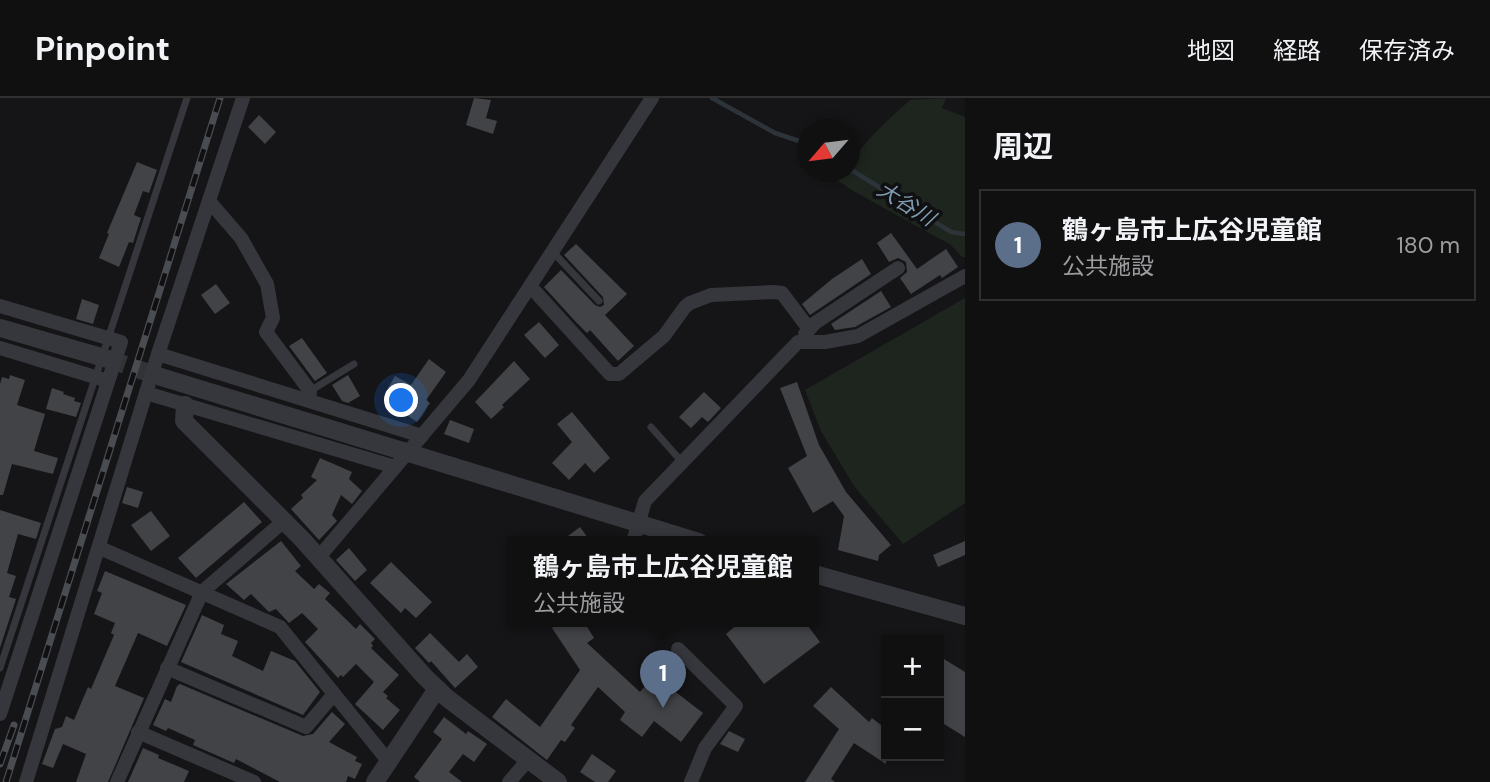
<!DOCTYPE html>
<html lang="ja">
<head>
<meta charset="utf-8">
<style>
	body { margin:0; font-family:"DM Sans","Noto Sans JP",sans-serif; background:#1e1e1f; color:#f1f3f6 }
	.controls { position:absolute; right:21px; bottom:21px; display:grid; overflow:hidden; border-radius:0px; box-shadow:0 4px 10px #0003 }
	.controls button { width:63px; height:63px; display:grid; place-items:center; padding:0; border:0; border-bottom:2px solid #303031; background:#101011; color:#f1f3f6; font:35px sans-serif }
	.compass { position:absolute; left:797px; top:21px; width:63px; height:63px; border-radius:50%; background:#101011; box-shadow:0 4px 10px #0003; rotate:242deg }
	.you { position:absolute; left:402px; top:303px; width:24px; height:24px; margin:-18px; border:5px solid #fff; border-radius:50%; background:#1a73e8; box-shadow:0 0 0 10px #1a73e833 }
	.badge { display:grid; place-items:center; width:46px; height:46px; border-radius:50%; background:#e8a73c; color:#fff; font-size:23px; font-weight:700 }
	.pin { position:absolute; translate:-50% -58px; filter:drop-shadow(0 2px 4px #0008) }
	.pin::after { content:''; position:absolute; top:37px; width:24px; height:21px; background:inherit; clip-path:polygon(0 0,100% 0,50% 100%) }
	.popup { position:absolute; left:507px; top:438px; width:312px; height:91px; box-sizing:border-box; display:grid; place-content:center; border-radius:0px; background:#101011; filter:drop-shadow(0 2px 5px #0005); font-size:23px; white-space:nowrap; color:#9c9d9f }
	.popup b { font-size:26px; color:#f1f3f6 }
	.popup::after { content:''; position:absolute; left:50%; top:100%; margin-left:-14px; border:14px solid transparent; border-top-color:#101011 }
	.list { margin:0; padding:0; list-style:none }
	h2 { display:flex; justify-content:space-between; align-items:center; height:91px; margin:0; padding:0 28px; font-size:30px }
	h2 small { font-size:23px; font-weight:400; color:#9c9d9f }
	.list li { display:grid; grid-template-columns:46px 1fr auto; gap:21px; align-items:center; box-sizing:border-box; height:112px; margin:0 14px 14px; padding:0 14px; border:2px solid #303031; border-radius:0px }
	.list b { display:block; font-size:26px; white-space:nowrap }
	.list p { margin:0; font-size:23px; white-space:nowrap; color:#9c9d9f }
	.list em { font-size:23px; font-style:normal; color:#9c9d9f }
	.map { position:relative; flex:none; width:965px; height:684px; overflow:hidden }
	header { display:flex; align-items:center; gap:42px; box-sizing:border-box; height:98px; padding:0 35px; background:#101011; border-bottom:2px solid #303031 }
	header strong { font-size:33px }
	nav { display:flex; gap:38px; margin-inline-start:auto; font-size:24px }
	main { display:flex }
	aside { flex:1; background:#101011 }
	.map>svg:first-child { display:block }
	.green { fill:#1d251e }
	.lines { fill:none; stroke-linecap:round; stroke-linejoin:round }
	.stream { stroke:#2c343a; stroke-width:4.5 }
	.building { fill:#424347 }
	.tertiary-tunnel { stroke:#323337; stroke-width:18; stroke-dasharray:18 9; stroke-linecap:butt }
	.service { stroke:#36373c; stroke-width:7 }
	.minor { stroke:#36373c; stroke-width:14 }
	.tertiary { stroke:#36373c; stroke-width:18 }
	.rail-casing { stroke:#494c51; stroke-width:7 }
	.rail { stroke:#101012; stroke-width:4.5; stroke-dasharray:13; stroke-linecap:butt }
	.labels { text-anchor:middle; stroke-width:7; stroke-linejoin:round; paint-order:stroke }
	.water-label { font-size:21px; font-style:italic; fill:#809cb0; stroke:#101012 }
</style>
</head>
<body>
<header>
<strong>Pinpoint</strong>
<nav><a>地図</a><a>経路</a><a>保存済み</a></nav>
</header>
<main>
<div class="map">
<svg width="965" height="684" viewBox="0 0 965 684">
	<rect width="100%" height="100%" fill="#151517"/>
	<!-- green -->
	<g class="green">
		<path d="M 946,0 L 942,10 L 965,19 L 965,159 L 962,159 L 951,147 L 855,94 L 837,82 L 843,74 L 850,74 C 850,54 895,16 910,2 Z"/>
		<polygon points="965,200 965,405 903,446 854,388 821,333 805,292"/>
	</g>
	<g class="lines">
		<!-- stream -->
		<g class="stream">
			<polyline points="712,0 775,35 808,46"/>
			<polyline points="850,71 951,134 965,136"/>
		</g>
	</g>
	<!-- building -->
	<g class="building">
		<polygon points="474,0 491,2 486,20 497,23 493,36 466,27"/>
		<polygon points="259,17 276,34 265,46 248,29"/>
		<polygon points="137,64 157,72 149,95 143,93 134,117 141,120 133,145 129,144 119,169 99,160 109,136 107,135"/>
		<polygon points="891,135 917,171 946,151 958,169 942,180 940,177 911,196 900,180 907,174 906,164 898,160 889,164 877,145"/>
		<polygon points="576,146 627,196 605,217 634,248 618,263 590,232 587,235 575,223 544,189 561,172 595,207 600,209 604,207 603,199 564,157"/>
		<polygon points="862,161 871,176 810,217 802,206 832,181"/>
		<polygon points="216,186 230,205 215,216 201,197"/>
		<polygon points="881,193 891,209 855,229 835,232 831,226"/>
		<polygon points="82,201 99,207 93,226 76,221"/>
		<polygon points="539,224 559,247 545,260 524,237"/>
		<polygon points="302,240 327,275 315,283 289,248"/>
		<polygon points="429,261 446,274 426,302 430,305 417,324 394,308 401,298 388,290 395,278 411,287"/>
		<polygon points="514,263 530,281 502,307 504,309 491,321 475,304"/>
		<polygon points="10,277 25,282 17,307 45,316 34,353 58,360 53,376 12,366 3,397 0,397 0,286 2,279 9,281"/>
		<polygon points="348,277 360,298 348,305 342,303 332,287"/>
		<polygon points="797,284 819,347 846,394 891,447 879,457 878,463 838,452 844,418 833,403 813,415 788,370 807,358 780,290"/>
		<polygon points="52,290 64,294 63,296 75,300 74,303 81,305 76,319 46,311"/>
		<polygon points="704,294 721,310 708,324 702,319 691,330 679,319"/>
		<polygon points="572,314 610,360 594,375 585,365 569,382 552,365 572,344 557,326"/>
		<polygon points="450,322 474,331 469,345 444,336"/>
		<polygon points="320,360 352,374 349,381 362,393 352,406 341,397 332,417 337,423 319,442 291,411 303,400 301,397 317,382 311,379"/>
		<polygon points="127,389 143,394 138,410 122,405"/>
		<polygon points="244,404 262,424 196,480 178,460"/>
		<polygon points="0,412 41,425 36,441 18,436 7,475 16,478 9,499 16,501 0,550"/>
		<polygon points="151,413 170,438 151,453 131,427"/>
		<polygon points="580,429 591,444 560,444"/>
		<polygon points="281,443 301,468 295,473 314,491 319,486 330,495 325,501 356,531 360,526 375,541 371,545 373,548 371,550 399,577 383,594 388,598 386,600 400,612 383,632 355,606 374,584 356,566 343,579 341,577 338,580 305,544 318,531 302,515 289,525 276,511 269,514 251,496 244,502 226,486"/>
		<polygon points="965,443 965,457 938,469 933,457"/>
		<polygon points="349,450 367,472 355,483 336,462"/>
		<polygon points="391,464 432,504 416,520 405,510 401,515 370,485"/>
		<polygon points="105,473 186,507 167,548 138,535 115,588 144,600 108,684 76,684 86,656 63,646 53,670 42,666 55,631 62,629 66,618 74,622 88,589 91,591 114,537 111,535 115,525 94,516 102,495 97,493"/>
		<polygon points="202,517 224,527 221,536 238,543 232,558 263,573 271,553 295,563 320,594 303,617 181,564"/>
		<polygon points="560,524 584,524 594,540 587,545 640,594 648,584 659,592 664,585 703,615 681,644 654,623 642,639 620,622 625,614 598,589 571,627 575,630 565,644 561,642 547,662 492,619 506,601 540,629 580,572 552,530"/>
		<polygon points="740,524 805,524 820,544 764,586 726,536"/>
		<polygon points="430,535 459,564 467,556 478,569 455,590 431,563 429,565 415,550"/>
		<polygon points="939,558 965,574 965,639 939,623"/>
		<polygon points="180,586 303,638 313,636 332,614 345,626 329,644 357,659 355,663 362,666 355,681 348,678 346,684 280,684 236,661 234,665 193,647 195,642 168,630 166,633 153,627 165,601 171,604 177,588"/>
		<polygon points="831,589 869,624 872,620 886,631 886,666 854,645 831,681 835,684 805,684 839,631 813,608"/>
		<polygon points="444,619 466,636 468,633 487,646 474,664 463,656 449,674 462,684 420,684 414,679 442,641 433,634"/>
		<polygon points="729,633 745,641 738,654 720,646"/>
		<polygon points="143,650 159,657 158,660 189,673 184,684 128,684"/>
		<polygon points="592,656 616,673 608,684 595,684 580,674"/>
	</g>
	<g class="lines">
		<!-- tertiary-tunnel -->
		<polyline class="tertiary-tunnel" points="108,261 161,279"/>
		<!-- service -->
		<g class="service">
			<polyline points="553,154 599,203"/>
			<polyline points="310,293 354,266"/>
			<polyline points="651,329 682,364"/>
			<polyline points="0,570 187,0"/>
		</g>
		<!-- minor -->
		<g class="minor">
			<polyline points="209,103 241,140 267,186 273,220 266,234 310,293 309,302"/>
			<polyline points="531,189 610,276 619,276 664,238 685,209 690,205 711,197 773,194 782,195 809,231"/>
			<polyline points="0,208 121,244 0,616"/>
			<polyline points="805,236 815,225 898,170"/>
			<polyline points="0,250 108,283"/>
			<polyline points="158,256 243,0"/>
			<polyline points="146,295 395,369"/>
			<polyline points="633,444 645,403 798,244 825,244 858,238 965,178"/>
			<polyline points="100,450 280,529 389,664"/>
			<polyline points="319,459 469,282 652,0"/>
			<polyline points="678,551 736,608 705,650 691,684"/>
			<polyline points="167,570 306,629 334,596"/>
			<polyline points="138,634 254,684"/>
			<polyline points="26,684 158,256 422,338"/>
			<polyline points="117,684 202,494 285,422"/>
			<polyline points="509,684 528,662"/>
		</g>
		<!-- tertiary -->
		<g class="tertiary">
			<polyline points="0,230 108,261"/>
			<polyline points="161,279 699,444"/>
			<polyline points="185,307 184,323 302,441 425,579 447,600 558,684"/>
			<polyline points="814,476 965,518"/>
			<polyline points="375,684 437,591"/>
		</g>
		<!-- rail casing -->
		<g class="rail-casing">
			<g id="rail">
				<polyline points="0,666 14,627"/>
				<polyline points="6,684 220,0"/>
			</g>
		</g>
		<!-- rail -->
		<use href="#rail" class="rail"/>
	</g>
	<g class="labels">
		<!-- water labels -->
		<g class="water-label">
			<text transform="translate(906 106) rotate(32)" y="7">大谷川</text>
		</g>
	</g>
</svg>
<div class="controls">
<button>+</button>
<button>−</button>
</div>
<svg class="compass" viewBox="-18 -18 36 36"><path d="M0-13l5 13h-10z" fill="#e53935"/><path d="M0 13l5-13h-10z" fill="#9c9d9f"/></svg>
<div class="you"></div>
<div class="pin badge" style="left:663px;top:610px;background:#5c6f8a">1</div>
<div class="popup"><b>鶴ヶ島市上広谷児童館</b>公共施設</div>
</div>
<aside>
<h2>周辺<small></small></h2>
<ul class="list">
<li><span class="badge" style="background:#5c6f8a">1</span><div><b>鶴ヶ島市上広谷児童館</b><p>公共施設</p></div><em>180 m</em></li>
</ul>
</aside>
</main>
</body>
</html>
